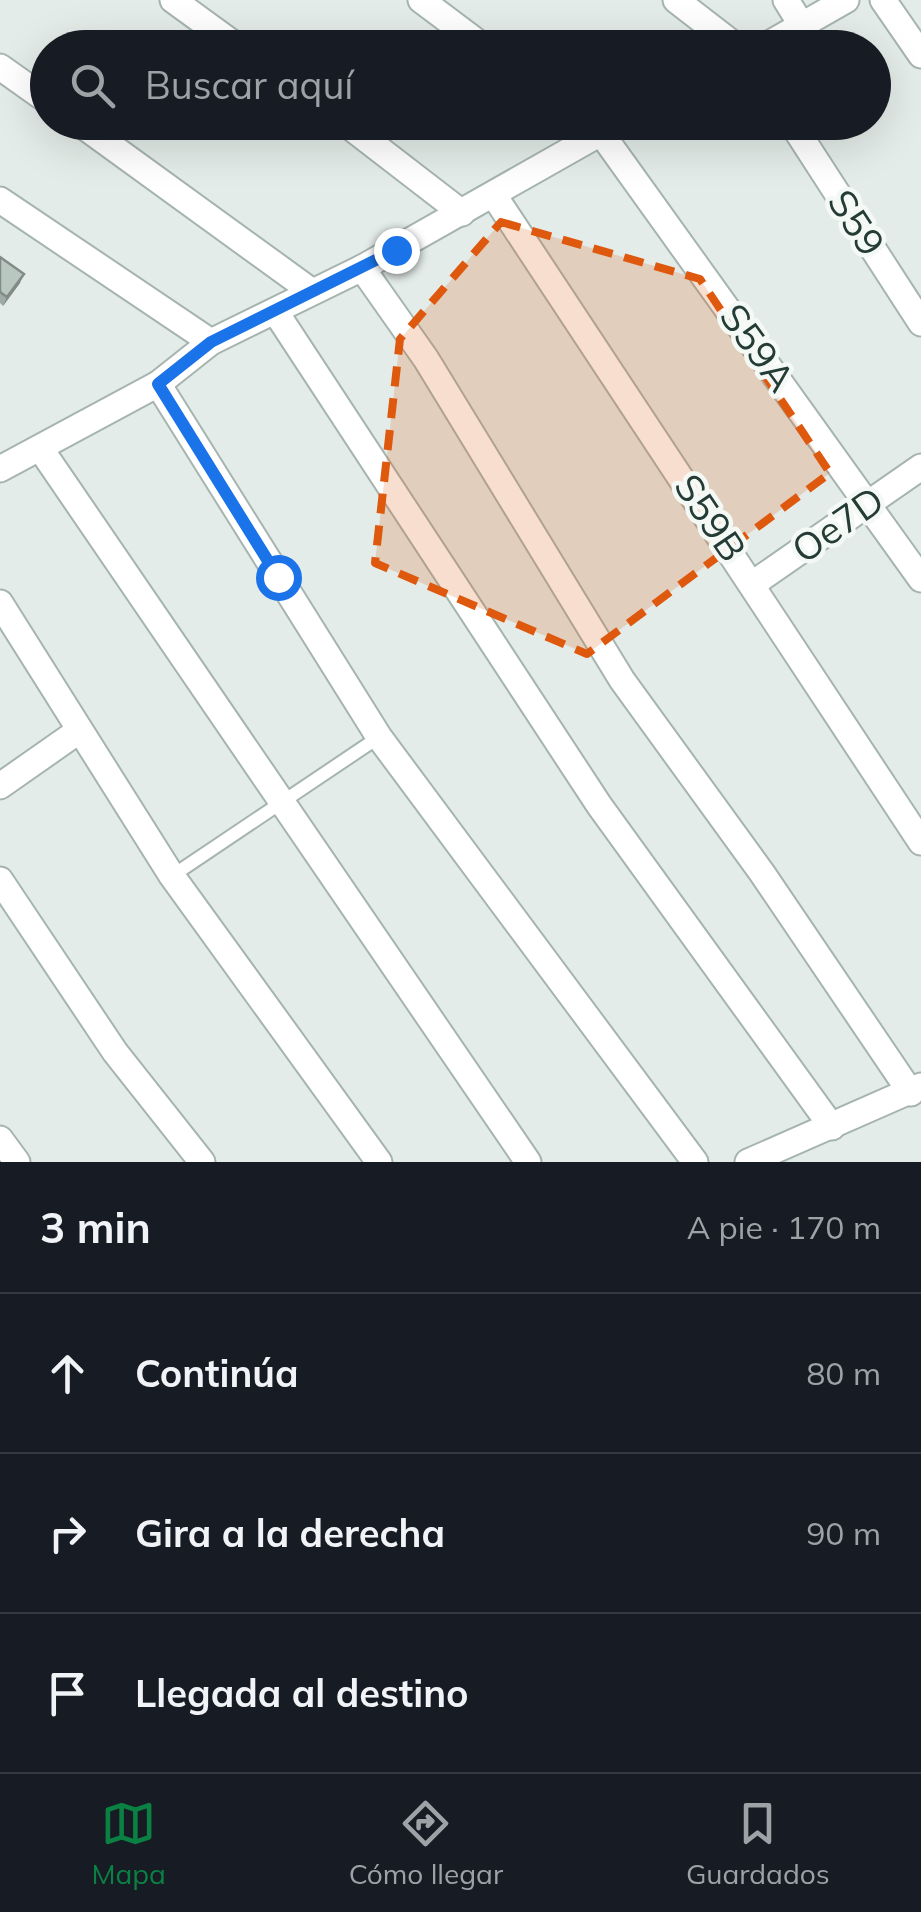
<!DOCTYPE html>
<html lang="es">
<head>
<meta charset="utf-8">
<style>
	body { margin:0; font-family:Mulish,sans-serif; background:#242831; color:#f1f3f6 }
	.stop { position:absolute; width:30px; height:30px; margin:-22px; border:8px solid #1a73e8; border-radius:50%; background:#fff }
	.stop.end { background:#1a73e8; border-color:#fff; box-shadow:0 2px 10px #0008 }
	.list { margin:0; padding:0; list-style:none }
	h2 { display:flex; justify-content:space-between; align-items:center; height:130px; margin:0; padding:0 40px; font-size:42px }
	h2 small { font-size:32px; font-weight:400; color:#9ea1a6 }
	.list li { display:grid; grid-template-columns:65px 1fr auto; gap:30px; align-items:center; box-sizing:border-box; height:160px; padding:0 40px; border-top:2px solid #363941 }
	.list b { display:block; font-size:38px; white-space:nowrap }
	.list em { font-size:32px; font-style:normal; color:#9ea1a6 }
	.icon { flex:none; width:55px; height:55px; fill:none; stroke:currentColor; stroke-width:2; stroke-linecap:round; stroke-linejoin:round }
	.map { position:relative; flex:none; width:921px; height:1162px; overflow:hidden }
	.search { position:absolute; background:#171b24; box-shadow:0 10px 40px #0002; left:30px; right:30px; top:30px; height:110px; display:flex; align-items:center; gap:25px; box-sizing:border-box; padding:0 35px; border-radius:55px; color:#9ea1a6; font-size:38px }
	.sheet { height:610px; background:#171b24 }
	nav { display:flex; justify-content:space-around; align-items:center; box-sizing:border-box; height:140px; border-top:2px solid #363941; background:#171b24; font-size:28px; color:#9ea1a6 }
	nav a { display:grid; justify-items:center; gap:5px }
	nav .on { color:#0b8043 }
	.map>svg:first-child { display:block }
	.lines { fill:none; stroke-linecap:round; stroke-linejoin:round }
	.service-casing { stroke:#a6b4af; stroke-width:16 }
	.minor-casing { stroke:#a6b4af; stroke-width:29 }
	.service { stroke:#fff; stroke-width:12 }
	.minor { stroke:#fff; stroke-width:25 }
	.wall { fill:#9faba6 }
	.shaded-wall { fill:#828b87 }
	.building { fill:#b9c7c1; stroke:#828b87; stroke-width:2.5 }
	.route { stroke:#1a73e8; stroke-width:12 }
	.marked { fill:#de580e; fill-opacity:0.2; stroke:#de580e; stroke-width:8; stroke-dasharray:20 12; stroke-linejoin:round }
	.labels { text-anchor:middle; stroke-width:9; stroke-linejoin:round; paint-order:stroke }
	.street-label { font-size:38px; fill:#243c35; stroke:#f4f9f6 }
</style>
</head>
<body>
<div class="map">
<svg width="921" height="1162" viewBox="0 0 921 1162">
	<rect width="100%" height="100%" fill="#e3ece8"/>
	<g class="lines">
		<!-- service casing -->
		<g class="service-casing">
			<polyline id="service" points="172,876 379,737"/>
		</g>
		<!-- minor casing -->
		<g class="minor-casing">
			<g id="minor">
				<polyline points="173,0 239,48"/>
				<polyline points="421,0 485,48"/>
				<polyline points="676,0 738,48"/>
				<polyline points="786,0 802,26"/>
				<polyline points="883,0 921,55"/>
				<polyline points="762,48 846,0"/>
				<polyline points="0,67 48,101"/>
				<polyline points="78,122 311,291"/>
				<polyline points="344,122 462,213"/>
				<polyline points="791,122 921,323"/>
				<polyline points="591,125 601,133 921,579"/>
				<polyline points="495,197 921,842"/>
				<polyline points="0,200 211,342"/>
				<polyline points="362,268 426,359 622,680 762,873 911,1093"/>
				<polyline points="275,311 599,805 832,1127"/>
				<polyline points="158,384 379,737 695,1162"/>
				<polyline points="40,448 528,1162"/>
				<polyline points="0,469 158,384 211,342 362,268 620,122"/>
				<polyline points="754,583 921,467"/>
				<polyline points="0,603 172,876 379,1162"/>
				<polyline points="0,786 77,732"/>
				<polyline points="0,880 115,1052 202,1162"/>
				<polyline points="0,1139 17,1162"/>
				<polyline points="748,1162 921,1086"/>
			</g>
		</g>
		<!-- service -->
		<use href="#service" class="service"/>
		<!-- minor -->
		<use href="#minor" class="minor"/>
	</g>
	<!-- wall -->
	<polygon class="wall" points="0,257 20,283 3,306 0,303"/>
	<!-- shaded-wall -->
	<polygon class="shaded-wall" points="24,274 20,283 3,306 7,297"/>
	<!-- building -->
	<polygon class="building" points="0,257 24,274 7,297 0,292"/>
	<g class="lines">
		<!-- route -->
		<polyline class="route" points="278,577 158,384 211,342 396,250"/>
	</g>
	<!-- marked area -->
	<path class="marked" d="M 501,222 L 700,279 L 830,473 L 587,654 L 375,563 L 400,339 Z"/>
	<g class="labels">
		<!-- street labels -->
		<g class="street-label">
			<text transform="translate(856 223) rotate(57)" y="13">S59</text>
			<text transform="translate(757 348) rotate(54)" y="13">S59A</text>
			<text transform="translate(710 518) rotate(56)" y="13">S59B</text>
			<text transform="translate(838 525) rotate(-35)" y="13">Oe7D</text>
		</g>
	</g>
</svg>
<div class="stop" style="left:278px;top:577px"></div>
<div class="stop end" style="left:396px;top:250px"></div>
<div class="search"><svg class="icon" aria-label="search" viewBox="0 0 24 24"><circle cx="10" cy="10" r="6"/><path d="M15 15l6 6"/></svg>Buscar aquí</div>
</div>
<section class="sheet">
<h2>3 min<small>A pie · 170 m</small></h2>
<ul class="list">
<li><svg class="icon" aria-label="ahead" viewBox="0 0 24 24"><path d="M12 20V5M6 11l6-6 6 6"/></svg><div><b>Continúa</b></div><em>80 m</em></li>
<li><svg class="icon" aria-label="right" viewBox="0 0 24 24"><path d="M7 20v-9h11M14 6l5 5-5 5"/></svg><div><b>Gira a la derecha</b></div><em>90 m</em></li>
<li><svg class="icon" aria-label="arrive" viewBox="0 0 24 24"><path d="M6 21V4h12l-3 4 3 4H6"/></svg><div><b>Llegada al destino</b></div></li>
</ul>
</section>
<nav>
<a class="on"><svg class="icon" aria-label="map" viewBox="0 0 24 24"><path d="M3 6l6-2 6 2 6-2v14l-6 2-6-2-6 2zM9 4v14M15 6v14"/></svg>Mapa</a>
<a><svg class="icon" aria-label="directions" viewBox="0 0 24 24"><path d="M12 3l9 9-9 9-9-9zM9 14v-3h6M13 9l2 2-2 2"/></svg>Cómo llegar</a>
<a><svg class="icon" aria-label="saved" viewBox="0 0 24 24"><path d="M7 4h10v16l-5-4-5 4z"/></svg>Guardados</a>
</nav>
</body>
</html>
